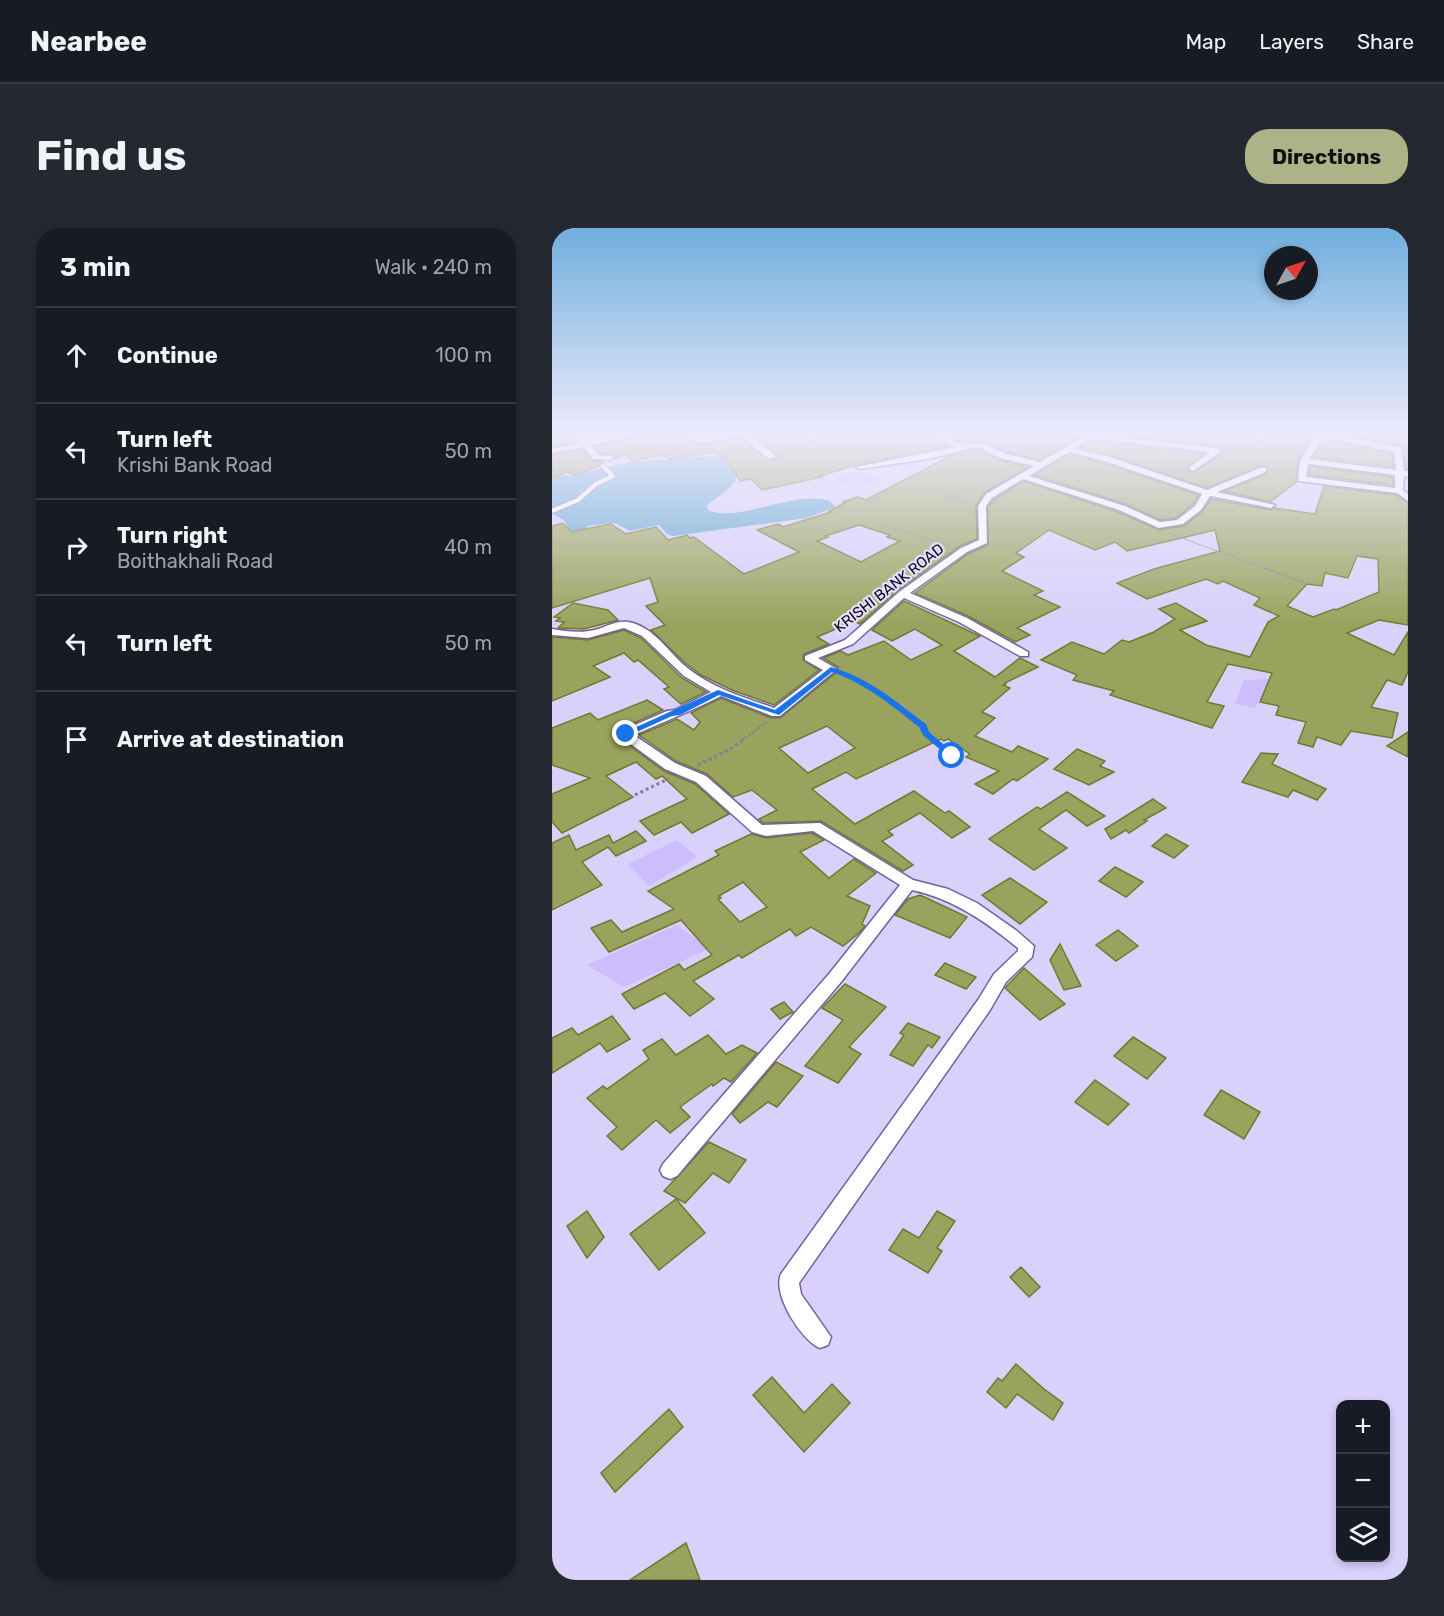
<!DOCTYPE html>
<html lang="en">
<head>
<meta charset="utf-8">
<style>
	body { margin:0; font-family:Rubik,sans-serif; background:#242831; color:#f1f3f6 }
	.controls { position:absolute; right:18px; bottom:18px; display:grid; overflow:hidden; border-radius:12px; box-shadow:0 3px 9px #0003 }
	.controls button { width:54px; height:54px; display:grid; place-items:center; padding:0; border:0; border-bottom:2px solid #363941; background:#171b24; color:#f1f3f6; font:30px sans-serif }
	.compass { position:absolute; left:712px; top:18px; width:54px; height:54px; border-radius:50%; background:#171b24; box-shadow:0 3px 9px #0003; rotate:50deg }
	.stop { position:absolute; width:18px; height:18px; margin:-14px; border:4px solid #1a73e8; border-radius:50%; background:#fff }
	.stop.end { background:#1a73e8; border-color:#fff; box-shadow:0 2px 6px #0008 }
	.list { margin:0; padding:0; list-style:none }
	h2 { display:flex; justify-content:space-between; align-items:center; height:78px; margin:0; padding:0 24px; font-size:26px }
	h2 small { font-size:20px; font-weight:400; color:#9ea1a6 }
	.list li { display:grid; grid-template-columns:39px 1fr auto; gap:18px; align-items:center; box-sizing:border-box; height:96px; padding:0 24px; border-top:2px solid #363941 }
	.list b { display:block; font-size:22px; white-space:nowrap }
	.list p { margin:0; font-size:20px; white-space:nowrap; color:#9ea1a6 }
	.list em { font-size:20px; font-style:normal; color:#9ea1a6 }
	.icon { flex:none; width:33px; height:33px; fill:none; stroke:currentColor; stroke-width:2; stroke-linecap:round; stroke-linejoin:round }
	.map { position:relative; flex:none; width:856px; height:1352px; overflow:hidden; border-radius:24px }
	header { display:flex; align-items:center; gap:36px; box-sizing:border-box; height:84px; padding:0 30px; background:#171b24; border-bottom:2px solid #363941 }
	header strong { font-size:28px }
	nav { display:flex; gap:33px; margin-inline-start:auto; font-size:21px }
	.intro { display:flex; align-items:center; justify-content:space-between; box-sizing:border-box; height:144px; padding:0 36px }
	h1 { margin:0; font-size:42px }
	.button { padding:15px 27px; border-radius:24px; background:#aeb287; color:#111; font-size:21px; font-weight:700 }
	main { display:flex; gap:36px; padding:0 36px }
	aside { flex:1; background:#171b24; border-radius:24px; box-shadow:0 3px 9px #0003 }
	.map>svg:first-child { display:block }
	.green { fill:#ccbdfc }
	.water { fill:#5ca5cd }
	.building { fill:#9aa35d; stroke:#70792d; stroke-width:1.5; fill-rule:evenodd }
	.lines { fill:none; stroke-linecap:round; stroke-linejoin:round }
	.service-casing { stroke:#7261a1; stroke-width:6 }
	.minor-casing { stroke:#7261a1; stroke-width:3 }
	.path-far2 { stroke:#847b9e; stroke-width:1.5; stroke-dasharray:1.5 1.5; stroke-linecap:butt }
	.path-far1 { stroke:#847b9e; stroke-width:2; stroke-dasharray:2 2; stroke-linecap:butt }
	.path { stroke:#847b9e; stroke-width:3; stroke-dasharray:3 3; stroke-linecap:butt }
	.service { stroke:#fff; stroke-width:4.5 }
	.minor { fill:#fff; fill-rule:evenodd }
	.route { fill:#1a73e8 }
	.labels { text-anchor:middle; stroke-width:4.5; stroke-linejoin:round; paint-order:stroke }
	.far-street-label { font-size:15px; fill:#110921; stroke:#e5dffc }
</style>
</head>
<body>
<header>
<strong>Nearbee</strong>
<nav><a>Map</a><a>Layers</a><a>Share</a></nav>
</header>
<div class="intro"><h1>Find us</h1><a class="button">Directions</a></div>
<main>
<aside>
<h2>3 min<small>Walk · 240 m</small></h2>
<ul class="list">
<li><svg class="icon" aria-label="ahead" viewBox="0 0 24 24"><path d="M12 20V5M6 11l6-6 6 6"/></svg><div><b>Continue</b></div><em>100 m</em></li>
<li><svg class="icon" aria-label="left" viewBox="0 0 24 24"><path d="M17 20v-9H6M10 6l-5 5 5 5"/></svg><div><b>Turn left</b><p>Krishi Bank Road</p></div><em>50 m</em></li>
<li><svg class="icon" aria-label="right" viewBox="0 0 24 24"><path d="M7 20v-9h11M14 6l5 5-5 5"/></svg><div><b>Turn right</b><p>Boithakhali Road</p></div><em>40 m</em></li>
<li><svg class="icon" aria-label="left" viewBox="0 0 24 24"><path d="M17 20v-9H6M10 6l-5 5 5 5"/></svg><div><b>Turn left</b></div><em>50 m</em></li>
<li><svg class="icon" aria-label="arrive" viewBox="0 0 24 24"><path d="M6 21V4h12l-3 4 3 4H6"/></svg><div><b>Arrive at destination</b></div></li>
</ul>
</aside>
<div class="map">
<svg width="856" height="1352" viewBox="0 0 856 1352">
	<rect width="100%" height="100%" fill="#d9d0fb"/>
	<!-- green -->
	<g class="green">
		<path d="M 303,244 L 324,248 L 325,253 C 314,259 297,263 287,253 L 288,247 Z"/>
		<polygon points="721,451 703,480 683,476 692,452"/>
		<polygon points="125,612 145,629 97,658 76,636"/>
		<polygon points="125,697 157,721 72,759 35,737"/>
	</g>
	<!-- water -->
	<path class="water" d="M 174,227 L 185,248 C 179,264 165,267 155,278 L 156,282 C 186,296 242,261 278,273 L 283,279 L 255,290 L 121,308 L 115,306 L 107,297 L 78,303 L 63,295 L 35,298 L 40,306 L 22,314 L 13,293 L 0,285 L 0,248 L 18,248 L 79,234 Z"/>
	<!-- building -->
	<g class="building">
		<polygon points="1,206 18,206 24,214 0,219 0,215 5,214"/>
		<polygon points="89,206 131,206 146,217 187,210 218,233 225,231 226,227 207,211 195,206 248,206 260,215 268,212 262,206 378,206 397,218 304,237 268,248 270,249 210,262 199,251 188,253 174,230 163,224 118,231 111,227 81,233 73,226 63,231 60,226 47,225 43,218 88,208"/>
		<polygon points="393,206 533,206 488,232 455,224 433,214 405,213"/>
		<polygon points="553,206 708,206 705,211 710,214 720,206 763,206 746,232 744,254 718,274 672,263 715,246 716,240 714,238 707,238 655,260 558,227 528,220 541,212 652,226 636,238 635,242 640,245 669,226 670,220"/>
		<polygon points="790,206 856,206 856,241 854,241 849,218"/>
		<polygon points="773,211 840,226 841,239 761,229"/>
		<polygon points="31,221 39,232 50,234 47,238 23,247 15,244 0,250 0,227"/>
		<path d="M 420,222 L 428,222 L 447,232 L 476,239 L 432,265 L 424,278 L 425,311 L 408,318 L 346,362 L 308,396 L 302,393 L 265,409 L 277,416 L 252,426 L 251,432 L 267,442 L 222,477 L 180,462 L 149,447 L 132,434 L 99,402 L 113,397 L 94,378 L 106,374 L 98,350 L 0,380 L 0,298 L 11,295 L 19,304 L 59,296 L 74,306 L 104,299 L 116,312 L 135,307 L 138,310 L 142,309 L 192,346 L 247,324 L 205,302 L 226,296 L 231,299 L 279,284 L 277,283 L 293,275 L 291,274 L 306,269 L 314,272 L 400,227 ZM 307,297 L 338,307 L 335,309 L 348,313 L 309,334 L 265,313 L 276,309 L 273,308 Z"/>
		<polygon points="517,226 551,235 647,267 641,276 624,290 608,292 574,276 482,247"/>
		<polygon points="758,238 841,249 841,257 757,247"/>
		<path d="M 471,253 L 566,284 L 607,302 L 632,298 L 650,284 L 659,271 L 719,282 L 722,280 L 763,286 L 772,258 L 844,267 L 856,275 L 856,397 L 827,392 L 795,405 L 842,427 L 856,404 L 856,444 L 850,457 L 835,452 L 819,479 L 846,485 L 840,510 L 799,503 L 789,517 L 765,509 L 761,519 L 746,515 L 754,494 L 724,487 L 727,478 L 708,474 L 720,445 L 676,436 L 655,474 L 672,478 L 660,500 L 558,467 L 562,463 L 521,452 L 525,447 L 489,432 L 520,414 L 552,426 L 570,412 L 577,414 L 602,404 L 623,391 L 607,381 L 624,375 L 655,393 L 628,402 L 654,417 L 698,429 L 716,394 L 727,388 L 702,377 L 708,370 L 671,353 L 666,356 L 654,351 L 595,371 L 565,355 L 602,341 L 668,323 L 663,302 L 575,323 L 563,314 L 543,322 L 497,302 L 464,325 L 472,329 L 450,343 L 491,363 L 482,367 L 508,379 L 465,400 L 478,407 L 463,414 L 416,388 L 363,365 L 416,326 L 436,317 L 436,279 L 442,272 ZM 805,328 L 826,331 L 827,364 L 784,382 L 782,381 L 761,389 L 735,378 L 755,356 L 770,358 L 773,345 L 796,350 Z"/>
		<path d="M 352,373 L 428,408 L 402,423 L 443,449 L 468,430 L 486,439 L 453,455 L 454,456 L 451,457 L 458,460 L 430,484 L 443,490 L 423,508 L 460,524 L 466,518 L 496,531 L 465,553 L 461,551 L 441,566 L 423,556 L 447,543 L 414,529 L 418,526 L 396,511 L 392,513 L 389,511 L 304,551 L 294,544 L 260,561 L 303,596 L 362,563 L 393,585 L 397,583 L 418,599 L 400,610 L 368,585 L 336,603 L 341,607 L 330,613 L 361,637 L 351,643 L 269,593 L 211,595 L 207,591 L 225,582 L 200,562 L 181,569 L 155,546 L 124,533 L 87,507 L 125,491 L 142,502 L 148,494 L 139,485 L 169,470 L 219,490 L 228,490 L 286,443 L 286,439 L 271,430 L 289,423 L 296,427 L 332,413 L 359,432 L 390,417 L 363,401 L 340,413 L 320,402 ZM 275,498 L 303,520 L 256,545 L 227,520 Z"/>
		<polygon points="21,375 56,382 66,392 32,401 6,400 12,394 4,393 8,390 2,389"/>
		<polygon points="72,402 89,410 130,450 154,464 129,476 112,461 117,459 86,432 82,434 72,425 41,438 58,449 0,473 0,409 36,412"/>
		<polygon points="95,472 111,482 68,501 65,505 67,510 112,543 143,556 177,586 140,605 129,594 102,607 88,593 135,571 110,548 104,551 84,534 54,548 81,569 10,605 0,594 0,566 38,550 0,537 0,500 38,485 46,492"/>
		<polygon points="856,504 856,529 835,518"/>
		<polygon points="525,521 553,533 548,538 562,544 537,557 502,541"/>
		<polygon points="709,525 726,526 720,536 774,561 765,572 741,562 736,569 690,554"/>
		<polygon points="515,564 553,588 535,598 514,582 487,601 515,620 482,642 437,611 485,579 489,581"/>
		<polygon points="601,571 614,580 592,592 595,593 577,605 574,602 559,611 553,601"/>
		<polygon points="84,603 94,613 64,628 56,619 30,634 50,657 0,682 0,615 17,607 24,622 57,607 61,615"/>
		<path d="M 260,605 L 272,612 L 248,624 L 277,650 L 302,631 L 324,645 L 295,668 L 318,678 L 310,696 L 313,698 L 307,705 L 291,718 L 259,699 L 244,708 L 238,701 L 190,730 L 187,727 L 141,753 L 162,771 L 138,788 L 113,765 L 82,781 L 70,766 L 127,736 L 132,742 L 160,727 L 129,692 L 57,724 L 39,700 L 59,692 L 70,704 L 122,681 L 96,663 L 167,627 L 163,623 L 199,606 L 214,610 ZM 191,654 L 215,679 L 188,694 L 166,671 L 169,670 L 167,668 Z"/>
		<polygon points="614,606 636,618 622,630 600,618"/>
		<polygon points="563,639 591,654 574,669 547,653"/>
		<polygon points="458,650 495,674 468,696 430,667"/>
		<polygon points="368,667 415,689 398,710 343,687 356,671"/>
		<polygon points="566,702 586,718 564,733 544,717"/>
		<polygon points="508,716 529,758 512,762 498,732"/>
		<polygon points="393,735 424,749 414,761 383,747"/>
		<polygon points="472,740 513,776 488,792 453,760"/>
		<polygon points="293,756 334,779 297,819 309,826 286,855 253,838 291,792 270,780"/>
		<polygon points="232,774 241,784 228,791 219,781"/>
		<polygon points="60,788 78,811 55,824 48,815 0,845 0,810 20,800 26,807"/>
		<polygon points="356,795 388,809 380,820 376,817 361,838 338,827 352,807 348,805"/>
		<polygon points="156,807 174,826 190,817 205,825 179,854 172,850 161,858 160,856 128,879 138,889 118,905 104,892 70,922 55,908 65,899 35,870 51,858 55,861 97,831 91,822 110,811 124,827"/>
		<polygon points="581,809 614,830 595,851 562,828"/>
		<polygon points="224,834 251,848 225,879 216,874 188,895 180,886"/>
		<polygon points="543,852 577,876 556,897 523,874"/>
		<polygon points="669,862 708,884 692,911 652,887"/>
		<polygon points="157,914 194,932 177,955 161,945 133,975 112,963"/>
		<polygon points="124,971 153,1005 107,1042 78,1006"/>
		<polygon points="35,983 52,1009 35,1030 15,998"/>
		<polygon points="385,983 403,993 385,1020 390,1023 376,1045 337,1022 351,1001 367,1010"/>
		<polygon points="469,1039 488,1059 477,1069 458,1049"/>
		<polygon points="464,1136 492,1161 511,1175 501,1192 465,1166 454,1180 435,1164 446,1150 450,1153"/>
		<polygon points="220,1149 252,1185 280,1156 298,1175 252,1224 201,1167"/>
		<polygon points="117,1181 131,1199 63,1264 49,1245"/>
		<polygon points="134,1315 148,1352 78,1352"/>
	</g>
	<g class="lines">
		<!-- service casing -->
		<g class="service-casing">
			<polyline id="service" points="0,283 26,272 44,256 61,248 51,238"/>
		</g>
		<!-- minor casing -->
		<g class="minor-casing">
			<g id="minor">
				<polygon points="20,206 28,206 36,213 74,206 87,206 39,217 46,227 60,228 61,230 57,232 41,231 32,219 0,225 0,221 28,215"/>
				<path d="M 133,206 L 141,206 L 148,210 C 185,204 196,200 224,229 L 217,231 L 188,208 L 146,215 Z"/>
				<polygon points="250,206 259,206 266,211 259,213"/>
				<path d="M 380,206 L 389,206 L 404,215 L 433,216 L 454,226 L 488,234 L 537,206 L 665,220 L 669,222 L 668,224 L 641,243 L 637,241 L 638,239 L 658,224 L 540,210 L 522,221 L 558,229 L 655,262 L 708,240 L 714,240 L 714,244 L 665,264 L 723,277 L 719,280 L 658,268 L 649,282 L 631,296 L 607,300 L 567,282 L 471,251 L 440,270 L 434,278 L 435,315 L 415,324 L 358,365 L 415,390 L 476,424 L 476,428 L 468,428 L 407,394 L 352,370 L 301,416 L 266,430 L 285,441 L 228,488 L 220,488 L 169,468 C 140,483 111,494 82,507 L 123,535 L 154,548 L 210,597 L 268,595 L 361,652 L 396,661 L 425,675 L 465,703 L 482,718 L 480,729 L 454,754 L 438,782 L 247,1055 L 249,1066 L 279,1109 L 276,1117 L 268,1120 C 249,1112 220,1066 229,1046 L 426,772 L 442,746 L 466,723 L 466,720 C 434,694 402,671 360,662 L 289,754 L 125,948 L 118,951 L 111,948 L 108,942 L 111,936 L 277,746 L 348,657 L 261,603 L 214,608 L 200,604 L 144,554 L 113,541 L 69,509 L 67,506 L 69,503 L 115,483 L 123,482 L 159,464 L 132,448 L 90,408 L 72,400 L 36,410 L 0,407 L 0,401 C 12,403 25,405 37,403 C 53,401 64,390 81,395 C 106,403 118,427 138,442 C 163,461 194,470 222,480 L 271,442 L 253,432 L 253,428 L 293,412 L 347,364 L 409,320 L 427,312 L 426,278 L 434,266 L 482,238 L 448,230 L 429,220 L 420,220 L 376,231 L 308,241 L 304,239 L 403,219 ZM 517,224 L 552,233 L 650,266 L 643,278 L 625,292 L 608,294 L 573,278 L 477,248 Z"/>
				<polygon points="710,206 718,206 711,212 707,210"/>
				<path d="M 765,206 L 781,206 L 849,220 L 852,243 L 856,243 L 856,249 L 852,248 L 851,262 L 856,266 L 856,273 L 845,265 L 746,253 L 748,233 ZM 772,208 L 842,224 L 844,242 L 757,231 ZM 756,236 L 843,247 L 843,260 L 754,249 Z"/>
			</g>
		</g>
		<!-- path-far2 -->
		<g class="path-far2">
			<polyline points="409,263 398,269 420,275"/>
			<polyline points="392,267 398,269"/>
			<polyline points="323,295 399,318"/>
			<polyline points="618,306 716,341"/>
		</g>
		<!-- path-far1 -->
		<g class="path-far1">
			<polyline points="712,340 754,355"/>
			<path d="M 289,445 C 326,460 354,485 383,512"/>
			<polyline points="190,512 214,495"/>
		</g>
		<!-- path -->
		<g class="path">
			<polyline points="381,511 400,528"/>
			<polyline points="146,537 180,520 192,511"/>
			<polyline points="83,567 116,551"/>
		</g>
		<!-- service -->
		<use href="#service" class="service"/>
		<!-- minor -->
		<use href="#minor" class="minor"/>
	</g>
	<!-- sky -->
	<linearGradient id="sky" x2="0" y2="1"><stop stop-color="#70aedd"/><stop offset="0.52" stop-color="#eeeafd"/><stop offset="1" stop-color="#eeeafd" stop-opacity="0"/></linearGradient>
	<rect width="856" height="395" fill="url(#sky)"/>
	<!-- route -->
	<path class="route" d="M 279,439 C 317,450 343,473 374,496 L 377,504 L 403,526 L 403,529 L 397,529 L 371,507 L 367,499 C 339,477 314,456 280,444 L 227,487 L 167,467 L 128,487 L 120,488 L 76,508 L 69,506 L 166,462 L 223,482 Z"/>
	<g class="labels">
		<!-- far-street labels -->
		<g class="far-street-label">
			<text transform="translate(337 360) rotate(-38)" y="5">KRISHI BANK ROAD</text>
		</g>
	</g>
</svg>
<div class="controls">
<button>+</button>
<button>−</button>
<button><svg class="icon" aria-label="layers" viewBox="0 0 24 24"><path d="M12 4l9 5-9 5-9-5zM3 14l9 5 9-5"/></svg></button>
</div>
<svg class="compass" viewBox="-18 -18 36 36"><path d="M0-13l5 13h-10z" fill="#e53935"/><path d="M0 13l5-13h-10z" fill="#9ea1a6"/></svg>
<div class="stop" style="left:400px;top:528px"></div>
<div class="stop end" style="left:74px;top:506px"></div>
</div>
</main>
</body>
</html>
